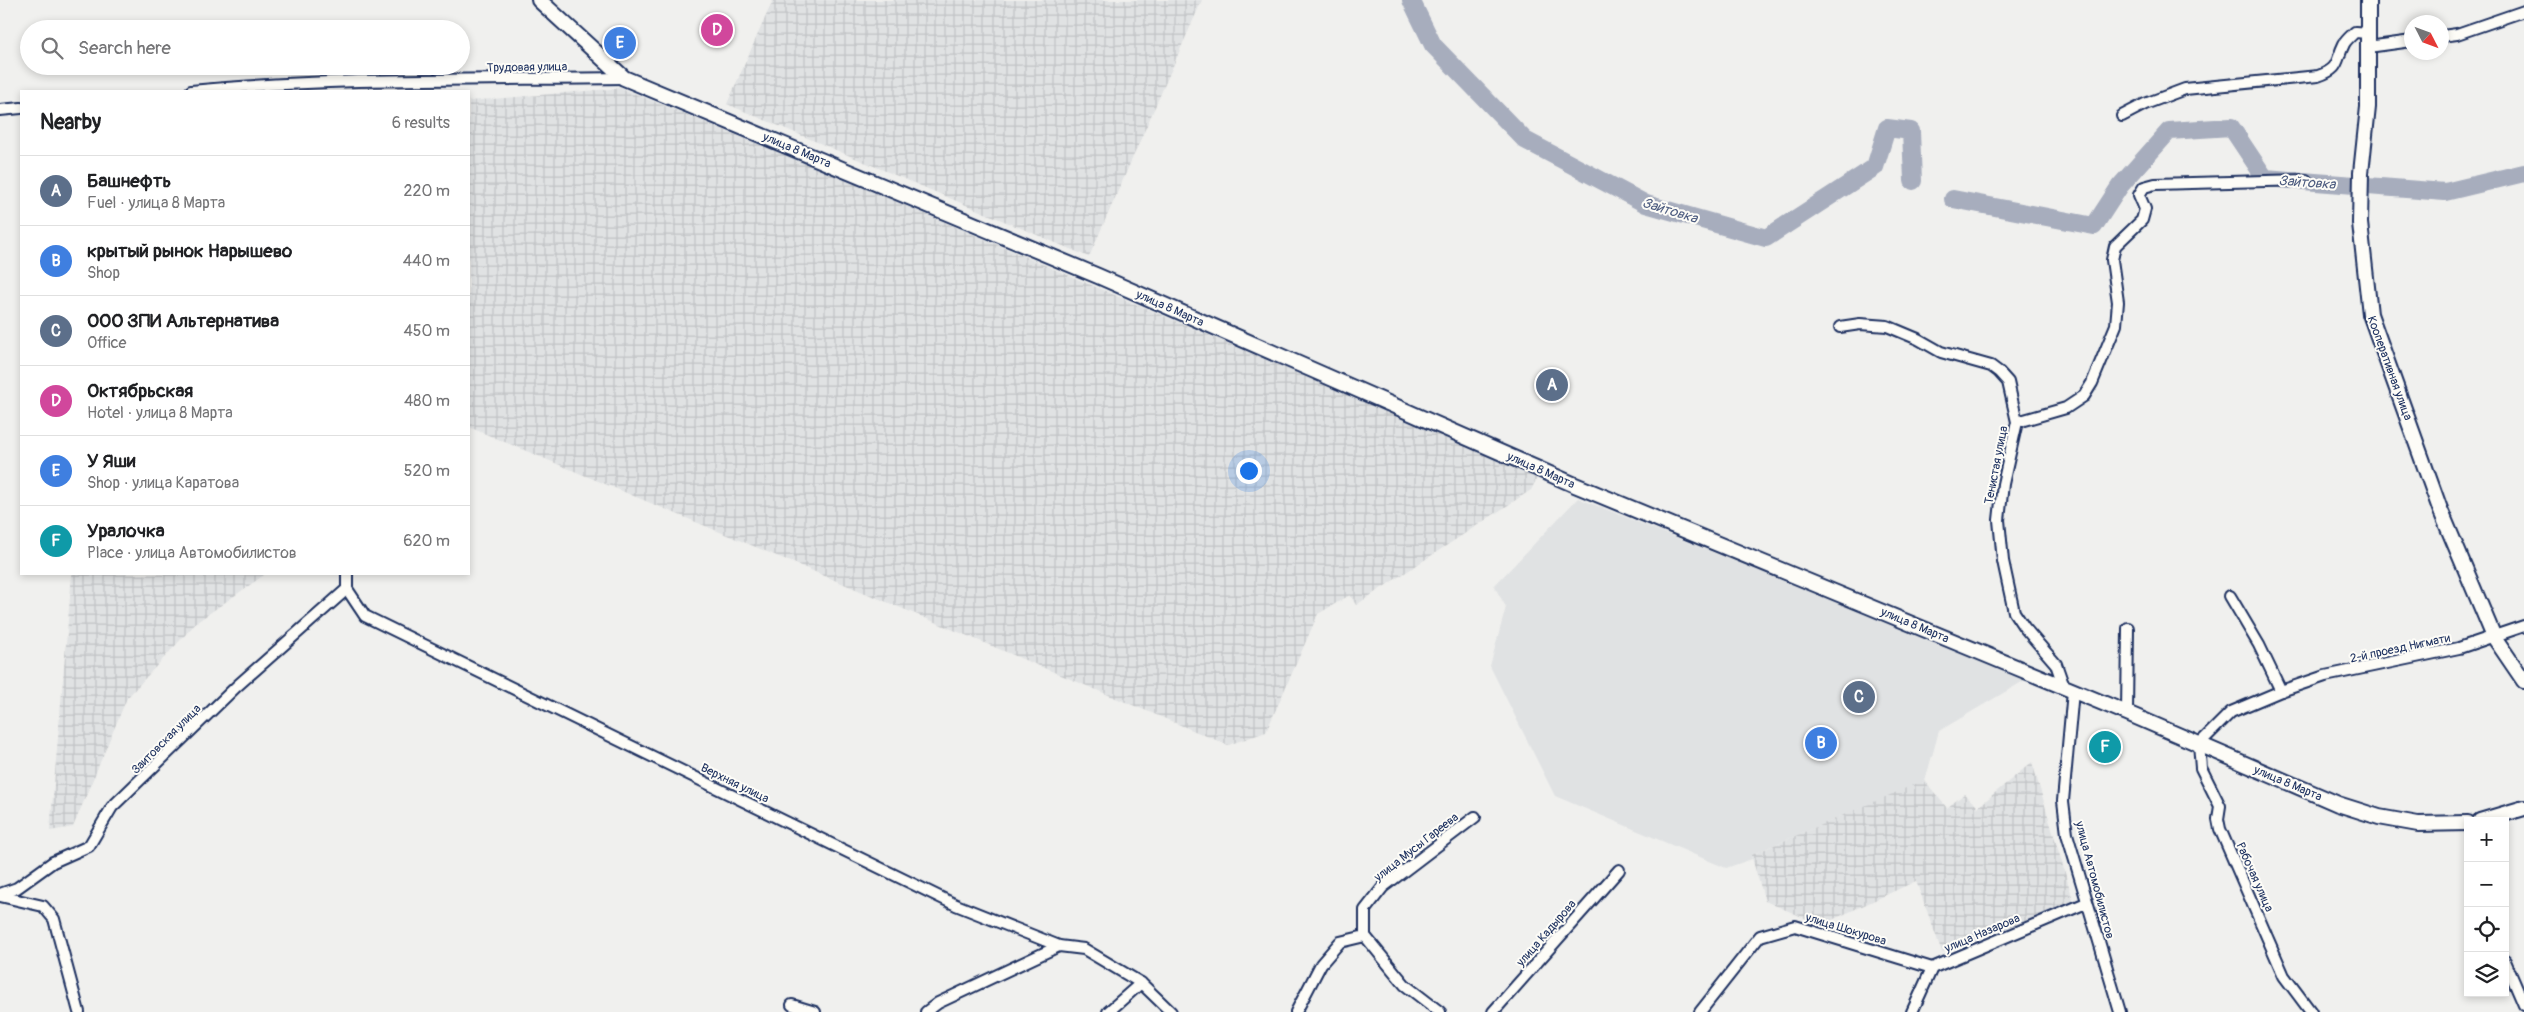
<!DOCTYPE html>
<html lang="en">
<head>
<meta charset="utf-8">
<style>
	body { margin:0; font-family:Pangolin,sans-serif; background:#f6f6f6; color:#202124 }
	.controls { position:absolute; right:15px; bottom:15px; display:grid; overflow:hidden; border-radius:0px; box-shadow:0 2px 8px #0003 }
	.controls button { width:45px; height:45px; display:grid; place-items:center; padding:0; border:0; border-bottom:1px solid #e0e0e0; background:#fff; color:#202124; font:25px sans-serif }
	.compass { position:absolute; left:2404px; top:15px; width:45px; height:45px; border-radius:50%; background:#fff; box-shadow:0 2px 8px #0003; rotate:132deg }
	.you { position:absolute; left:1248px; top:470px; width:18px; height:18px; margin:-12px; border:4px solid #fff; border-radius:50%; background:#1a73e8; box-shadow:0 0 0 8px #1a73e833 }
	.badge { display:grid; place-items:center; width:32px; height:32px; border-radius:50%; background:#ea580c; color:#fff; font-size:16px; font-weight:700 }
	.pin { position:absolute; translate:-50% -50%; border:2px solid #fff; box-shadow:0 1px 5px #0006 }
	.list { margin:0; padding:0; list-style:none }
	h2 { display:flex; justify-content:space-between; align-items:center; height:65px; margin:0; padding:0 20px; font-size:21px }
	h2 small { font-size:16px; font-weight:400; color:#757577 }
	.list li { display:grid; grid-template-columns:32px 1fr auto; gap:15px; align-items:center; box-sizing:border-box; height:70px; padding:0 20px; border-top:1px solid #e0e0e0 }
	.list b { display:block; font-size:19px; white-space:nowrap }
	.list p { margin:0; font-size:16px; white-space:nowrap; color:#757577 }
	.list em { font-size:16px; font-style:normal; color:#757577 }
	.icon { flex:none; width:28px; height:28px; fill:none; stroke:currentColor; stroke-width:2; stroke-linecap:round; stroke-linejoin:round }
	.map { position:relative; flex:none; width:2524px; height:1012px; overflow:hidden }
	.search { position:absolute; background:#fff; box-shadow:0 2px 8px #0003; left:20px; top:20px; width:450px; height:55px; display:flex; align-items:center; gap:12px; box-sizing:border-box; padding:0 18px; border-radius:28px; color:#757577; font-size:19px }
	.panel { position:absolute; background:#fff; box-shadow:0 2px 8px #0003; left:20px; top:90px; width:450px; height:485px; border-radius:0px }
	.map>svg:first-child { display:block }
	.built { fill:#e0e2e3 }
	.industrial { fill:url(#industrial-grid) }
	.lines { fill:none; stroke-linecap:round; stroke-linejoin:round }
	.river { stroke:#a7adbd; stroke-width:18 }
	.minor-casing { stroke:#1b2f5e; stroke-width:14 }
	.secondary-casing { stroke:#1b2f5e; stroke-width:18 }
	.minor { stroke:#fdfcf7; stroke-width:10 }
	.secondary { stroke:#fdfcf7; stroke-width:14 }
	.labels { text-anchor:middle; stroke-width:4; stroke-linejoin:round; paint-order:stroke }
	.street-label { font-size:12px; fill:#1b2f5e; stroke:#fdfcf7 }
	.water-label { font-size:14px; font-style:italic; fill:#4c5b7f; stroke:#fdfcf7 }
</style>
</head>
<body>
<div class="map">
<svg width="2524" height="1012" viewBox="0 0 2524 1012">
	<defs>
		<pattern id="industrial-grid" width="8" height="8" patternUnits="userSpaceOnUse" patternTransform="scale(1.25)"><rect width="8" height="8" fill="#e0e2e3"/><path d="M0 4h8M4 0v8" fill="none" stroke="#c0c2c5"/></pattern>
	</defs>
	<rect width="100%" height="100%" fill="#f0f0ee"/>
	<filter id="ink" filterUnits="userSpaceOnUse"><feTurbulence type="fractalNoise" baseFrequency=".02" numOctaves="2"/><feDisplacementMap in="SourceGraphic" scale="10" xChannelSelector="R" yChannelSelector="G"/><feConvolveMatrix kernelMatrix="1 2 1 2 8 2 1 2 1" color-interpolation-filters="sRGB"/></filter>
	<g filter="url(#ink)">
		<!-- built -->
		<polygon class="built" points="1578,498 2027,679 1939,731 1925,781 1751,855 1752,859 1726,868 1555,796 1490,666 1506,607 1494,586"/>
		<!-- industrial -->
		<g class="industrial">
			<polygon points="773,0 1202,0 1089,257 727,104"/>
			<polygon points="621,88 846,180 1538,476 1531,490 1356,605 1350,595 1318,614 1266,732 1228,745 469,427 469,101"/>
			<polygon points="72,574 264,575 197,622 127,698 73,827 50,831"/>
			<polygon points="2032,762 2074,903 1942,952 1916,881 1821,925 1765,901 1751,855 1920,782 1925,781 1947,808 1964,794 1978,807"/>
		</g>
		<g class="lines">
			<!-- river -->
			<g class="river">
				<polyline points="1411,0 1433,45 1525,140 1646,204 1766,238 1875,167 1887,128 1911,131 1913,181"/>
				<polyline points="1953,199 2094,226 2120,186 2169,131 2231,127 2265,178 2445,192 2524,173"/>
			</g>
			<!-- minor casing -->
			<g class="minor-casing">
				<g id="minor">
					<polyline points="2442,36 2457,34 2524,11"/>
					<polyline points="2368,47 2412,41"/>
					<path d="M 191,91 C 335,77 480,80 624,78"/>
					<polyline points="0,110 21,108"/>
					<path d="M 2122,116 L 2145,104 L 2185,89 L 2318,76 C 2341,68 2335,62 2344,44 C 2346,40 2351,36 2355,32 L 2368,33"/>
					<polyline points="1840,327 1860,324 1887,326 1918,339 1941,352 1991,366 1999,372 2008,382 2017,422 2003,484 1999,520 2003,561 2014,612 2024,627 2056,664 2064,687"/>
					<polyline points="2017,422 2066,408 2084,396 2092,383 2116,325 2118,302 2112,260 2115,246 2142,220 2145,209 2139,195 2144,187 2155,184 2306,180"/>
					<polyline points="347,574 347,589 365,616 956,905 1059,946 1084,949 1141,983 1171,1012"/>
					<polyline points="2230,596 2259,645 2281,691"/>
					<polyline points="2073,691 2063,801 2067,834 2120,1012"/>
					<polyline points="2127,713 2128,628"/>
					<polyline points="0,894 17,888 53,862 89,846 112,807 237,686 347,589"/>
					<polyline points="0,896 43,906 54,919 79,1012"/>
					<polyline points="1365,936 1405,985 1440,1012"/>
					<polyline points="2505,961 2524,1005"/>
					<polyline points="792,1005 815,1012"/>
					<polyline points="926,1012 938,1003 1059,946"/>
					<polyline points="1108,1012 1141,983"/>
					<polyline points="1296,1012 1321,964 1340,942 1365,936 1365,910 1383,887 1475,817"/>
					<polyline points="1493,1012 1619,870"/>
					<polyline points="1700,1012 1760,936 1795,926 1932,968"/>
					<polyline points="1912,1012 1932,968 2086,903"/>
					<polyline points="2311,1012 2284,976 2220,829 2218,819 2220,806 2201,768 2199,744 2231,712 2281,691 2325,676 2459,648 2524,626"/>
				</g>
			</g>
			<!-- secondary casing -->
			<g class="secondary-casing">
				<g id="secondary">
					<polyline points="539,0 624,78 1098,276 1575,485 2127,713 2338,804 2379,817 2418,824 2468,823"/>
					<polyline points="2368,0 2368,107 2361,173 2360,223 2370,314 2440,509 2494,637 2524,681"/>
					<polyline points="2480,821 2524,808"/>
				</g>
			</g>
			<!-- minor -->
			<use href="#minor" class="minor"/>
			<!-- secondary -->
			<use href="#secondary" class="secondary"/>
		</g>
	</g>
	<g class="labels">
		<!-- street labels -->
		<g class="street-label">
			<text transform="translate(527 67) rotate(-1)" y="4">Трудовая улица</text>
			<text transform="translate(797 150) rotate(23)" y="4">улица 8 Марта</text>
			<text transform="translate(1170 308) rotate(24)" y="4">улица 8 Марта</text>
			<text transform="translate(2390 368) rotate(70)" y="4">Кооперативная улица</text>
			<text transform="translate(1996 465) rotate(-79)" y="4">Тенистая улица</text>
			<text transform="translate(1541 470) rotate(24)" y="4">улица 8 Марта</text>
			<text transform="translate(1915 625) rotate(23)" y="4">улица 8 Марта</text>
			<text transform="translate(2400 648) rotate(-12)" y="4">2-й проезд Нигмати</text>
			<text transform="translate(166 739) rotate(-45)" y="4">Заитовская улица</text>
			<text transform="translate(735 783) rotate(26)" y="4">Верхняя улица</text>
			<text transform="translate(2288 783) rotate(23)" y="4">улица 8 Марта</text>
			<text transform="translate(1416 847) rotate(-38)" y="4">улица Мусы Гареева</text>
			<text transform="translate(2255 877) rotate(66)" y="4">Рабочая улица</text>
			<text transform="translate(2095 880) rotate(75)" y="4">улица Автомобилистов</text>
			<text transform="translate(1846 929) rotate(17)" y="4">улица Шокурова</text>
			<text transform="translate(1546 933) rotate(-49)" y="4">улица Кадырова</text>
			<text transform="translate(1982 933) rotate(-23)" y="4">улица Назарова</text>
		</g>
		<!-- water labels -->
		<g class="water-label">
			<text transform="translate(2307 182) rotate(4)" y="5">Зайтовка</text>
			<text transform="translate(1670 210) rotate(17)" y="5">Зайтовка</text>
		</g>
	</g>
</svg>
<div class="controls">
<button>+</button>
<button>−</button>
<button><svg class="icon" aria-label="locate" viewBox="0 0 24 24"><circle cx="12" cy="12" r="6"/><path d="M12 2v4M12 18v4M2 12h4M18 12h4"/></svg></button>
<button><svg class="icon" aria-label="layers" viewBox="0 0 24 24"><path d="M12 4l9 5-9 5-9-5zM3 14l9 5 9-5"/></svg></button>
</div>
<svg class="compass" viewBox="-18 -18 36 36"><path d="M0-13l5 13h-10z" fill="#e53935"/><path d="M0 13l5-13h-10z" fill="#757577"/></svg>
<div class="you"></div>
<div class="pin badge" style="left:1552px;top:385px;background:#5c6f8a">A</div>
<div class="pin badge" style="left:1821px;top:743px;background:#3f7fe0">B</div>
<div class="pin badge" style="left:1859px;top:697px;background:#5c6f8a">C</div>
<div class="pin badge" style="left:717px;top:30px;background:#d1479c">D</div>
<div class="pin badge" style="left:620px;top:43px;background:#3f7fe0">E</div>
<div class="pin badge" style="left:2105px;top:747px;background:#0f9aa8">F</div>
<div class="search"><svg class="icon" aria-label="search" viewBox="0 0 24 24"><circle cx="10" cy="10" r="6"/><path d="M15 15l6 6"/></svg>Search here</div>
<section class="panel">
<h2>Nearby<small>6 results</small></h2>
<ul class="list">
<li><span class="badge" style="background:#5c6f8a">A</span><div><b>Башнефть</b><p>Fuel · улица 8 Марта</p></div><em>220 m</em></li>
<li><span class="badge" style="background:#3f7fe0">B</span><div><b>крытый рынок Нарышево</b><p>Shop</p></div><em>440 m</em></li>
<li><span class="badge" style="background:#5c6f8a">C</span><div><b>ООО ЗПИ Альтернатива</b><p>Office</p></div><em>450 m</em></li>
<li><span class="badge" style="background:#d1479c">D</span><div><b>Октябрьская</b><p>Hotel · улица 8 Марта</p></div><em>480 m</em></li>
<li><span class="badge" style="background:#3f7fe0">E</span><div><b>У Яши</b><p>Shop · улица Каратова</p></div><em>520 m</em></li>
<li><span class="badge" style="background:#0f9aa8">F</span><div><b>Уралочка</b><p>Place · улица Автомобилистов</p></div><em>620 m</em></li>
</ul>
</section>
</div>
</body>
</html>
